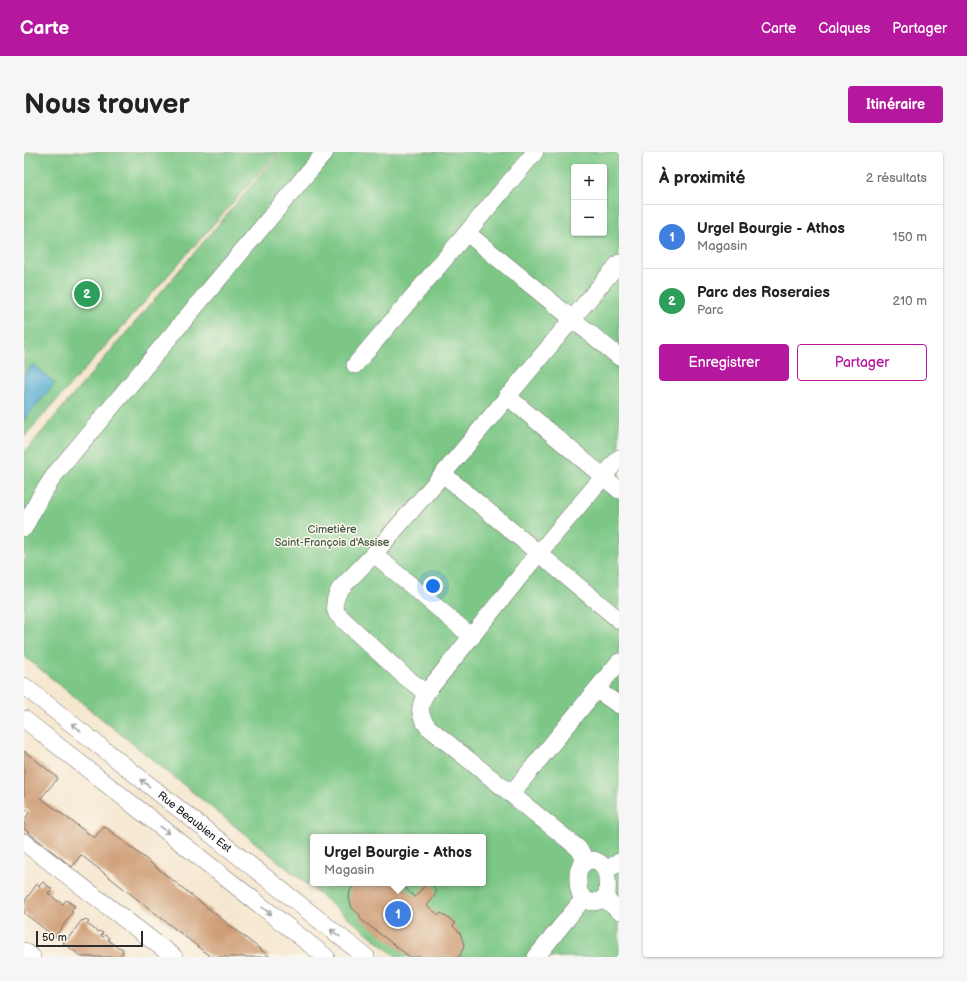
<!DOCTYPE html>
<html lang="fr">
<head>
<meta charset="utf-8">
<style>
	body { margin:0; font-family:"Balsamiq Sans",sans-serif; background:#f6f6f6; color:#222 }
	.controls { position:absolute; right:12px; top:12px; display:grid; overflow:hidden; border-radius:4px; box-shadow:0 1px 3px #0004 }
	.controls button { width:36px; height:36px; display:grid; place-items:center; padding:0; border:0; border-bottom:1px solid #e0e0e0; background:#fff; color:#222; font:20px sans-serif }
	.scale { position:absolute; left:12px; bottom:10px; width:107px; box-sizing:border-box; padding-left:4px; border:2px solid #2b2b2b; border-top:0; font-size:11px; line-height:14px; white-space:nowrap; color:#2b2b2b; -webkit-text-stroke:3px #fbf7ec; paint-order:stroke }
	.you { position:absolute; left:409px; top:434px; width:14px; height:14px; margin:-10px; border:3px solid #fff; border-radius:50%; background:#1a73e8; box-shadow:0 0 0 6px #1a73e833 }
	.badge { display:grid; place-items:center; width:26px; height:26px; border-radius:50%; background:#b5179e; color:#fff; font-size:13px; font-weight:700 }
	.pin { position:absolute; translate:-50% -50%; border:2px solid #fff; box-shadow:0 1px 4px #0006 }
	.popup { position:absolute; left:286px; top:682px; width:176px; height:52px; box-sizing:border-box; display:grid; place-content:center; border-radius:4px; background:#fff; filter:drop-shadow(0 1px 3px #0005); font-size:13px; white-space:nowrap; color:#767676 }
	.popup b { font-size:15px; color:#222 }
	.popup::after { content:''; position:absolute; left:50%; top:100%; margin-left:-8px; border:8px solid transparent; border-top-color:#fff }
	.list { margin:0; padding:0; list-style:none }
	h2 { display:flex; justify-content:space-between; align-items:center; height:52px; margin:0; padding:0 16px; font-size:17px }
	h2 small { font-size:13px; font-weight:400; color:#767676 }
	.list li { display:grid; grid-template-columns:26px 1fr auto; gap:12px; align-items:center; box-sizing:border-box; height:64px; padding:0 16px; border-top:1px solid #e0e0e0 }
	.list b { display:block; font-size:15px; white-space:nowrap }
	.list p { margin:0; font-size:13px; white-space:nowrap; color:#767676 }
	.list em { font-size:13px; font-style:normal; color:#767676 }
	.actions { display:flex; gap:8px; padding:12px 16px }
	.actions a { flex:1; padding:9px 0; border:1px solid #b5179e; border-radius:4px; text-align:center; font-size:14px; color:#b5179e }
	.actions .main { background:#b5179e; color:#fff }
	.map { position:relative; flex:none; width:595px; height:805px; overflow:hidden; border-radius:4px }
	header { display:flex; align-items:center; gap:24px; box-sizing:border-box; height:56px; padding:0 20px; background:#b5179e; color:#fff }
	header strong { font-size:19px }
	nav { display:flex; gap:22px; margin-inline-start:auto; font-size:14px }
	.intro { display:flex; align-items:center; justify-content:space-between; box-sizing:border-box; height:96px; padding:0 24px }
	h1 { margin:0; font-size:28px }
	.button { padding:10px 18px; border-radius:4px; background:#b5179e; color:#fff; font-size:14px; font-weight:700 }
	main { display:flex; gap:24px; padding:0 24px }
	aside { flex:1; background:#fff; border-radius:4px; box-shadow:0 1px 3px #0004 }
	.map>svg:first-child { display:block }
	.green { fill:#7bc786; stroke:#537958; fill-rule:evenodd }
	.water { fill:#57add3; stroke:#416c7f }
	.building { fill:#cc996f }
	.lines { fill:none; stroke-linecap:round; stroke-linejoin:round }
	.minor-casing { stroke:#726d65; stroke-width:18 }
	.minor { stroke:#fff; stroke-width:17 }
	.oneway { stroke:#a0a0a0 }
	.labels { text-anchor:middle; stroke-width:3; stroke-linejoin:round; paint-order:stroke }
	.park-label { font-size:11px; fill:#435a46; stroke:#fbf7ec }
	.street-label { font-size:11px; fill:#2b2b2b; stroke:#fbf7ec }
</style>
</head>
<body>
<header>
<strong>Carte</strong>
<nav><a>Carte</a><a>Calques</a><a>Partager</a></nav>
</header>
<div class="intro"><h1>Nous trouver</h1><a class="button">Itinéraire</a></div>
<main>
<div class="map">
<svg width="595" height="805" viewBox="0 0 595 805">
	<rect width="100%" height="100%" fill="#fbf7ec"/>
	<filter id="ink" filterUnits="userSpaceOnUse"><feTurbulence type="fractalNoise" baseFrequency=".025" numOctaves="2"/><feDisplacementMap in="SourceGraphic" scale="8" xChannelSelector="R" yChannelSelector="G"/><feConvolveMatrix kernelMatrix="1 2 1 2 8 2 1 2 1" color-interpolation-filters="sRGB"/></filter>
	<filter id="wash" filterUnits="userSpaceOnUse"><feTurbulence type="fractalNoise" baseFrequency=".012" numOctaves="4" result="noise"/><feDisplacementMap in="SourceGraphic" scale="16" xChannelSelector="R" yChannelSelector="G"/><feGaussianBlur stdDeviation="0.9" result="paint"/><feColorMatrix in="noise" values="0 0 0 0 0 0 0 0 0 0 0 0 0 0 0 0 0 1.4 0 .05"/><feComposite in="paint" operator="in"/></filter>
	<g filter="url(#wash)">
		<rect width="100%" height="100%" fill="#f6e7d0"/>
		<!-- green -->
		<g class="green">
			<polygon points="0,0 254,0 0,285"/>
			<path d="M 256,0 L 595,0 L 595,805 L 373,805 L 0,504 L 0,301 ZM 550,15 L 580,15 L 580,81 L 550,81 ZM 289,685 L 459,685 L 459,731 L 289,731 Z"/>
		</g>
		<!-- water -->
		<polygon class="water" points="9,212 31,231 0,268 0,223"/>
		<g id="blocks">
			<!-- building -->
			<g class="building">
				<polygon points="0,599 34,626 17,646 70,686 80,674 246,805 187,805 57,703 48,715 0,677 0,668 6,660 0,656"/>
				<polygon points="19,730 28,737 24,741 31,747 39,752 42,748 51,754 47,759 49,760 31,785 0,761 0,750 13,732 15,734"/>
				<polygon points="330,731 379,731 381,733 380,735 391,745 401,733 405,732 409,734 412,738 411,743 403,754 415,763 417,761 431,771 429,774 436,781 439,789 440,794 436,804 435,805 386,805 335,766 337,764 328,756 325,746 326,739"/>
				<polygon points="61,767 65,770 63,772 74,780 75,779 79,781 77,783 79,785 81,783 85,786 84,788 94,796 95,795 99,797 98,799 99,800 95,805 58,805 39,791 41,788 42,789 58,768 59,769"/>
			</g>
		</g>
	</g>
	<g filter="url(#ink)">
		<use href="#blocks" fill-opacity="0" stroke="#726d65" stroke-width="1"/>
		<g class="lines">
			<!-- minor casing -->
			<g class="minor-casing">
				<g id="minor">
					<polyline points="443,81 595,205"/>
					<polyline points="331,213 511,0"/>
					<polyline points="483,244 595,338"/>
					<polyline points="419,322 595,468"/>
					<polyline points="0,376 16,345 32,321 301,0"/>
					<polyline points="350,402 448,485"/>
					<path id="s1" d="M 0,534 L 342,805"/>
					<polyline points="573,538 595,553"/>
					<path d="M 402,541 L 379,523 L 313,462 C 309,453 311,446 316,437 L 350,402 L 419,322 L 595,111"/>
					<polyline points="0,567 302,805"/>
					<polyline points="487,642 595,510"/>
					<polyline points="0,690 150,805"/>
					<path d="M 570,708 C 579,711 581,716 583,725 C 583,730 584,735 583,740 C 579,753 561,753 556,741 C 554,737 554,731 554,726 C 553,715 560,708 570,708 Z"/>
					<path d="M 563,709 L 554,696 L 404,575 C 394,562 395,555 402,541 L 514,402 L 595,306"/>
					<polyline points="581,717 587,715 595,710"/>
					<polyline points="580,746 595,759"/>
					<polyline points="0,799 8,805"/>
					<polyline points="512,805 560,746"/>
				</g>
			</g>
			<!-- minor -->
			<use href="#minor" class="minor"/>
		</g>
		<!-- one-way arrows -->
		<defs><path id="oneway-shaft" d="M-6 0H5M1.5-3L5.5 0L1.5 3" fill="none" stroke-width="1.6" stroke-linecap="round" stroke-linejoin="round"/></defs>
		<g class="oneway">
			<use href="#oneway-shaft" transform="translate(52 575) rotate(-141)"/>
			<use href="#oneway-shaft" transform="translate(121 631) rotate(-142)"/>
			<use href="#oneway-shaft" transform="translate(141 678) rotate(38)"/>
			<use href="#oneway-shaft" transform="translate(243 759) rotate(38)"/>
			<use href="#oneway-shaft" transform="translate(311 781) rotate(-142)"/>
		</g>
	</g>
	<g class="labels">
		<!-- park labels -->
		<g class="park-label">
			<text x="308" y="381">Cimetière<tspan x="308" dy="13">Saint-François d'Assise</tspan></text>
		</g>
		<!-- street labels -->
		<g class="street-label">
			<text dy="4" stroke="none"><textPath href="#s1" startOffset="218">Rue Beaubien Est</textPath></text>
		</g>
	</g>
</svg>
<div class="controls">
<button>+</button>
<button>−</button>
</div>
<div class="scale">50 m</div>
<div class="you"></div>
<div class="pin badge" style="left:374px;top:762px;background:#3f7fe0">1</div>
<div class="popup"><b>Urgel Bourgie - Athos</b>Magasin</div>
<div class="pin badge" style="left:63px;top:142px;background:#2e9e5b">2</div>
</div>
<aside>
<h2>À proximité<small>2 résultats</small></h2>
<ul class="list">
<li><span class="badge" style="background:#3f7fe0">1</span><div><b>Urgel Bourgie - Athos</b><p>Magasin</p></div><em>150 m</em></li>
<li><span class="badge" style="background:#2e9e5b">2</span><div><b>Parc des Roseraies</b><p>Parc</p></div><em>210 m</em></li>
</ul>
<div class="actions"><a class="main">Enregistrer</a><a>Partager</a></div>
</aside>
</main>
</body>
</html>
